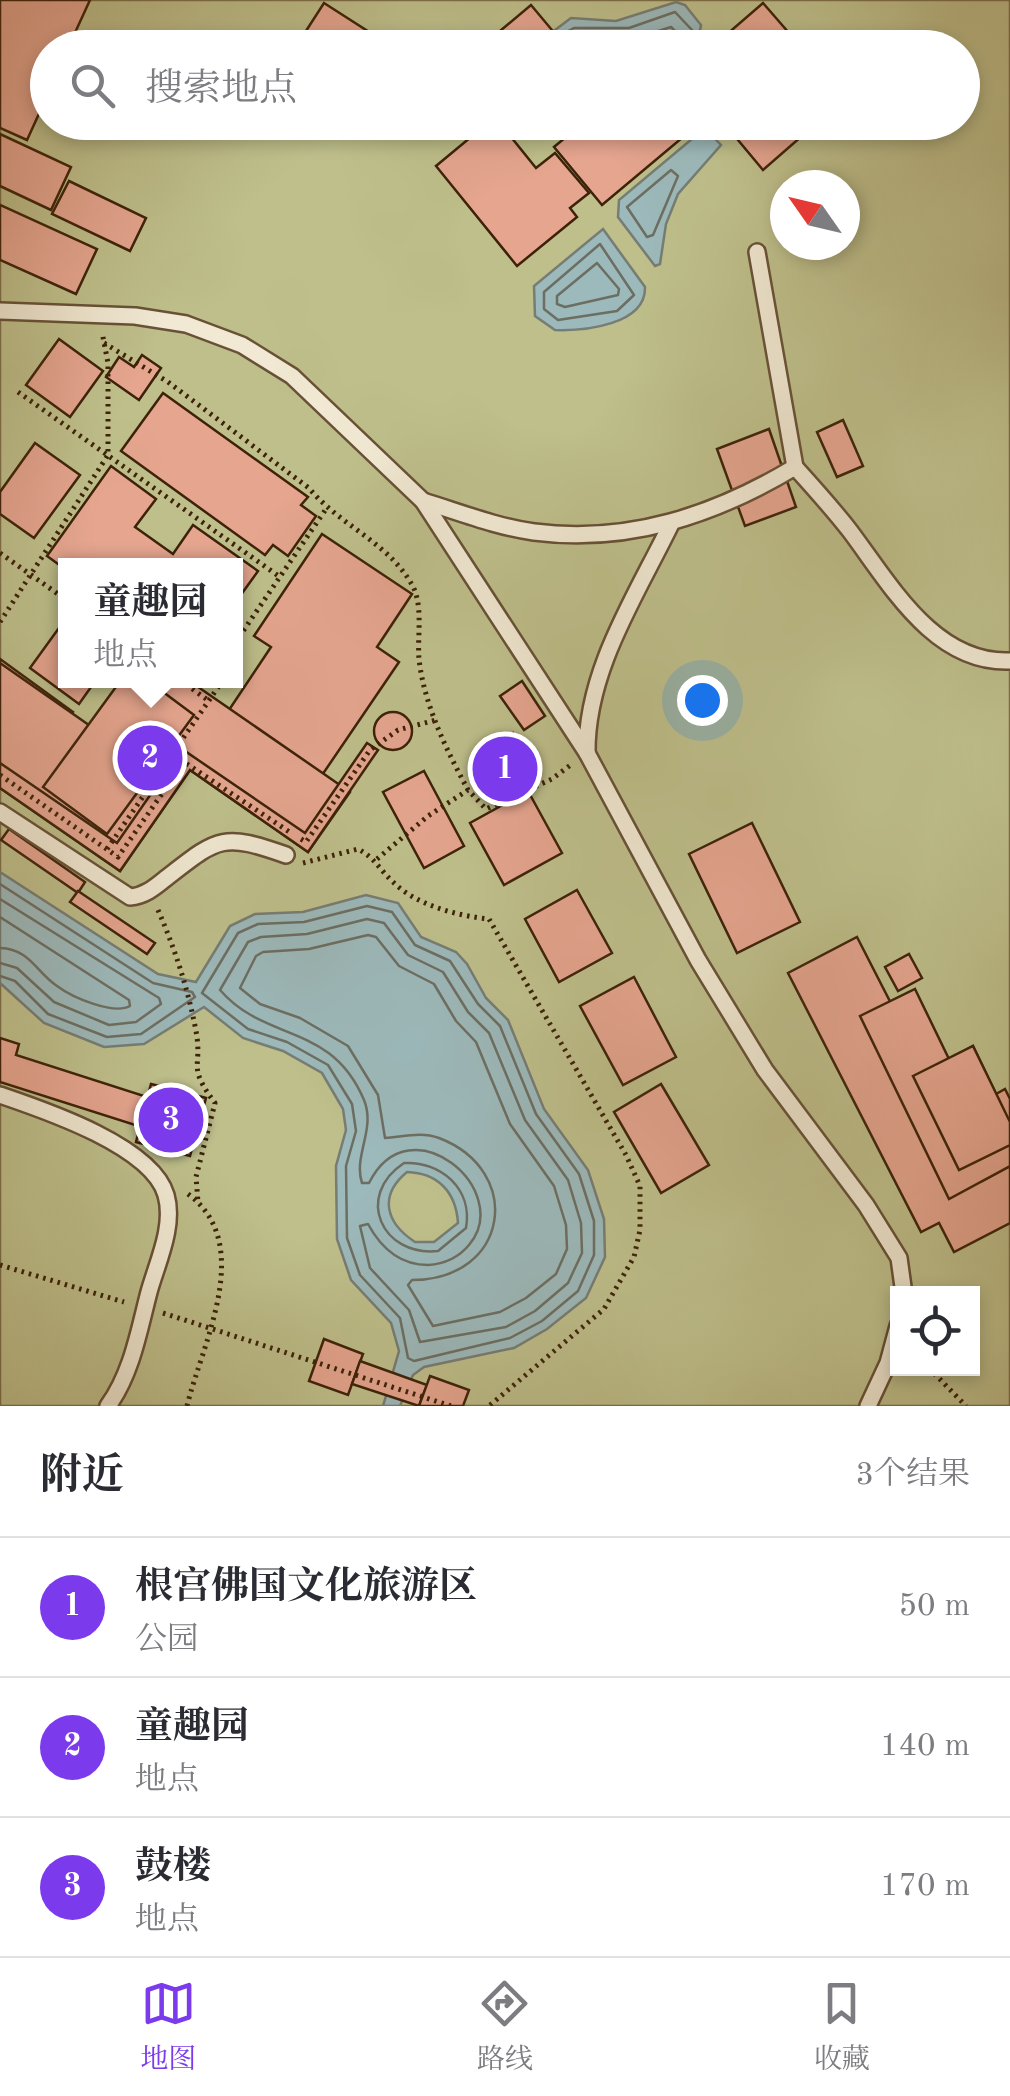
<!DOCTYPE html>
<html lang="zh">
<head>
<meta charset="utf-8">
<style>
	body { margin:0; font-family:"Old Standard TT","Noto Serif SC",serif; background:#f7f7f7; color:#2b2b33 }
	.controls { position:absolute; right:30px; bottom:30px; display:grid; overflow:hidden; border-radius:0px; box-shadow:0 5px 15px #0003 }
	.controls button { width:90px; height:90px; display:grid; place-items:center; padding:0; border:0; border-bottom:2px solid #e1e1e2; background:#fff; color:#2b2b33; font:50px sans-serif }
	.compass { position:absolute; left:770px; top:170px; width:90px; height:90px; border-radius:50%; background:#fff; box-shadow:0 5px 15px #0003; rotate:304deg }
	.you { position:absolute; left:702px; top:700px; width:35px; height:35px; margin:-25px; border:8px solid #fff; border-radius:50%; background:#1a73e8; box-shadow:0 0 0 15px #1a73e833 }
	.badge { display:grid; place-items:center; width:65px; height:65px; border-radius:50%; background:#7c3aed; color:#fff; font-size:32px; font-weight:700 }
	.pin { position:absolute; translate:-50% -50%; border:5px solid #fff; box-shadow:0 2px 10px #0006 }
	.popup { position:absolute; left:58px; top:558px; width:185px; height:130px; box-sizing:border-box; display:grid; place-content:center; border-radius:0px; background:#fff; filter:drop-shadow(0 2px 8px #0005); font-size:32px; white-space:nowrap; color:#7c7c81 }
	.popup b { font-size:38px; color:#2b2b33 }
	.popup::after { content:''; position:absolute; left:50%; top:100%; margin-left:-20px; border:20px solid transparent; border-top-color:#fff }
	.list { margin:0; padding:0; list-style:none }
	h2 { display:flex; justify-content:space-between; align-items:center; height:130px; margin:0; padding:0 40px; font-size:42px }
	h2 small { font-size:32px; font-weight:400; color:#7c7c81 }
	.list li { display:grid; grid-template-columns:65px 1fr auto; gap:30px; align-items:center; box-sizing:border-box; height:140px; padding:0 40px; border-top:2px solid #e1e1e2 }
	.list b { display:block; font-size:38px; white-space:nowrap }
	.list p { margin:0; font-size:32px; white-space:nowrap; color:#7c7c81 }
	.list em { font-size:32px; font-style:normal; color:#7c7c81 }
	.icon { flex:none; width:55px; height:55px; fill:none; stroke:currentColor; stroke-width:2; stroke-linecap:round; stroke-linejoin:round }
	.map { position:relative; flex:none; width:1010px; height:1406px; overflow:hidden }
	.search { position:absolute; background:#fff; box-shadow:0 5px 15px #0003; left:30px; right:30px; top:30px; height:110px; display:flex; align-items:center; gap:25px; box-sizing:border-box; padding:0 35px; border-radius:55px; color:#7c7c81; font-size:38px }
	.sheet { height:550px; background:#fff }
	nav { display:flex; justify-content:space-around; align-items:center; box-sizing:border-box; height:140px; border-top:2px solid #e1e1e2; background:#fff; font-size:28px; color:#7c7c81 }
	nav a { display:grid; justify-items:center; gap:5px }
	nav .on { color:#7c3aed }
	.map>svg:first-child { display:block }
	.green { fill:#bebf8b; stroke:#7e704a; stroke-width:2.5; fill-rule:evenodd }
	.water { fill:#9cb9bb; stroke:#767d74; stroke-width:2.5; fill-rule:evenodd }
	.lines { fill:none; stroke-linecap:round; stroke-linejoin:round }
	.shore { stroke:#6c6e62; stroke-width:2.5 }
	.building { fill:#e5a58f; stroke:#3d2209; stroke-width:2.5 }
	.service-casing { stroke:#685136; stroke-width:20 }
	.path { stroke:#3d2209; stroke-width:5; stroke-dasharray:2.5 5; stroke-linecap:butt }
	.service { stroke:#f1e9d3; stroke-width:15 }
</style>
</head>
<body>
<div class="map">
<svg width="1010" height="1406" viewBox="0 0 1010 1406">
	<rect width="100%" height="100%" fill="#e9ddbb"/>
	<filter id="stains"><feTurbulence type="fractalNoise" baseFrequency=".002" numOctaves="4"/><feColorMatrix values="0 0 0 0 .2 0 0 0 0 .09 0 0 0 0 .02 0 0 0 .5 -.17"/></filter>
	<radialGradient id="worn" r=".72"><stop offset=".6" stop-color="#630" stop-opacity="0"/><stop offset="1" stop-color="#630" stop-opacity=".3"/></radialGradient>
	<!-- green -->
	<path class="green" d="M 0,0 L 1010,0 L 1010,1406 L 0,1406 ZM 48,48 L 962,48 L 962,122 L 48,122 ZM 785,185 L 845,185 L 845,245 L 785,245 ZM 65,566 L 235,566 L 235,680 L 65,680 ZM 898,1294 L 972,1294 L 972,1368 L 898,1368 Z"/>
	<!-- water -->
	<g class="water">
		<polygon points="676,2 685,5 701,25 698,42 687,47 531,48 571,18 616,21"/>
		<polygon points="705,128 721,145 678,194 666,224 660,264 655,266 618,217 619,200"/>
		<path d="M 603,229 L 645,287 C 646,325 584,331 555,330 L 535,316 L 534,286 Z"/>
		<path d="M 0,872 L 158,974 L 196,982 L 230,926 L 255,914 L 303,912 L 366,895 L 398,903 L 421,937 L 456,952 L 467,964 L 486,998 L 508,1020 L 544,1109 L 588,1170 L 604,1219 L 605,1257 L 586,1298 L 547,1329 L 514,1348 L 424,1367 L 413,1375 L 400,1406 L 383,1406 L 399,1351 L 391,1323 L 351,1280 L 337,1239 L 336,1166 L 346,1130 L 343,1109 L 322,1073 L 283,1051 L 243,1038 L 204,1007 L 144,1044 L 104,1047 L 44,1023 L 0,983 ZM 407,1172 C 438,1173 456,1192 458,1223 L 434,1242 L 415,1242 C 386,1223 378,1196 407,1172 Z"/>
	</g>
	<g class="lines">
		<!-- shore -->
		<g class="shore">
			<polyline points="559,36 574,28 629,28 675,12 692,30 686,48"/>
			<polyline points="565,48 577,41 621,43 671,27 676,32 674,48"/>
			<polygon points="671,170 678,176 653,235 647,237 627,207"/>
			<polygon points="600,244 634,295 617,311 558,320 544,309 544,292"/>
			<polygon points="597,263 619,289 618,295 565,307 557,304 557,296"/>
			<polyline points="0,884 153,983 192,992 195,997 141,1034 107,1037 48,1014 15,981 0,976"/>
			<polyline points="0,899 159,998 161,1004 136,1022 109,1025 54,1002 17,968 0,963"/>
			<polygon points="367,906 392,912 415,945 450,961 478,1004 500,1026 536,1114 579,1174 594,1221 594,1255 578,1291 542,1321 510,1338 414,1361 408,1358 400,1318 360,1275 347,1238 346,1166 356,1131 352,1104 328,1065 287,1042 248,1029 202,993 238,933 258,924 304,922"/>
			<path d="M 0,917 L 129,1000 L 130,1006 C 114,1015 73,998 57,986 C 36,972 30,949 0,948"/>
			<path d="M 367,919 L 384,923 L 408,955 L 443,972 L 468,1012 L 489,1033 L 525,1120 L 568,1180 L 581,1223 L 582,1253 L 568,1283 L 535,1311 L 506,1327 L 420,1342 L 409,1310 L 370,1268 L 360,1226 L 368,1224 C 381,1248 400,1265 428,1265 C 444,1264 459,1257 469,1245 C 515,1191 410,1101 369,1183 L 362,1183 C 353,1156 376,1129 364,1100 C 331,1022 266,1043 220,990 L 248,942 L 261,937 L 307,934 Z"/>
			<path d="M 368,935 L 376,937 L 399,966 L 434,984 L 456,1021 L 476,1042 L 510,1124 L 554,1186 L 566,1225 L 567,1249 L 556,1274 L 526,1298 L 500,1312 L 433,1326 L 408,1285 L 412,1280 C 509,1280 525,1171 439,1138 C 421,1131 402,1137 385,1138 L 378,1095 L 348,1046 L 300,1018 L 260,1004 L 240,988 L 256,956 L 263,952 L 309,949 Z"/>
			<path d="M 404,1163 C 441,1161 473,1189 466,1228 L 438,1251 C 382,1257 354,1196 404,1163 Z"/>
		</g>
	</g>
	<!-- building -->
	<g class="building">
		<polygon points="0,0 90,0 68,48 48,48 48,94 27,140 0,128"/>
		<polygon points="324,3 380,39 375,48 295,48"/>
		<polygon points="763,3 802,48 711,48"/>
		<polygon points="531,5 557,36 543,48 504,48 494,36"/>
		<polygon points="489,122 499,122 536,168 555,153 589,193 570,208 577,217 517,266 436,166"/>
		<polygon points="584,122 701,122 602,205 554,147"/>
		<polygon points="723,122 818,122 763,170"/>
		<polygon points="0,134 71,167 51,210 0,186"/>
		<polygon points="69,181 146,218 130,251 52,214"/>
		<polygon points="0,205 97,249 76,294 0,260"/>
		<polygon points="59,339 103,371 70,417 26,385"/>
		<polygon points="142,355 161,368 139,400 106,377 119,357 134,367"/>
		<polygon points="163,393 308,497 301,505 316,516 288,556 273,545 265,555 121,451"/>
		<polygon points="843,420 863,466 837,477 817,432"/>
		<polygon points="769,429 796,507 745,526 717,449"/>
		<polygon points="35,443 80,475 34,538 0,514 0,492"/>
		<polygon points="111,466 156,499 135,527 173,554 193,525 258,571 235,603 235,566 65,566 65,569 47,556"/>
		<polygon points="322,534 412,594 377,647 399,662 301,806 207,743 271,647 254,636"/>
		<polygon points="64,621 65,680 96,680 79,704 30,668"/>
		<polygon points="0,659 73,712 33,767 0,743"/>
		<polygon points="0,663 119,746 164,680 188,680 350,792 308,852 190,770 120,871 0,788"/>
		<polygon points="121,680 147,680 194,715 107,834 43,787"/>
		<polygon points="522,681 545,716 524,730 500,696"/>
		<circle cx="393" cy="731" r="19"/>
		<polygon points="513,733 534,768 501,787 481,752"/>
		<polygon points="367,743 378,750 308,852 190,770 120,871 0,788 0,763 117,843 182,749 305,833"/>
		<polygon points="424,771 464,846 424,868 383,792"/>
		<polygon points="528,791 562,853 504,885 470,823"/>
		<polygon points="752,823 800,922 737,953 689,854"/>
		<polygon points="9,829 85,882 78,893 1,840"/>
		<polygon points="577,890 612,953 559,982 525,919"/>
		<polygon points="78,891 155,943 147,954 70,902"/>
		<polygon points="857,937 982,1181 1010,1166 1010,1223 954,1252 939,1223 921,1232 788,973"/>
		<polygon points="909,954 922,978 898,991 885,967"/>
		<polygon points="634,977 676,1057 623,1085 580,1006"/>
		<polygon points="915,989 949,1059 973,1046 996,1094 1005,1089 1010,1099 1010,1166 949,1199 860,1016"/>
		<polygon points="0,1038 19,1044 16,1055 144,1096 135,1125 0,1082"/>
		<polygon points="973,1046 1010,1122 1010,1145 959,1170 913,1076"/>
		<polygon points="151,1084 206,1098 190,1156 136,1142"/>
		<polygon points="661,1084 709,1165 661,1193 614,1112"/>
		<polygon points="324,1339 363,1354 348,1395 309,1381"/>
		<polygon points="360,1361 427,1385 419,1406 352,1384"/>
		<polygon points="430,1376 469,1390 463,1406 419,1406"/>
	</g>
	<g class="lines">
		<!-- service casing -->
		<g class="service-casing">
			<g id="service">
				<polyline points="0,311 135,316 186,324 242,345 292,376 423,501 587,753 698,960 765,1070 866,1205 899,1258 904,1294"/>
				<path d="M 795,467 C 814,488 833,509 850,531 C 890,584 934,664 1010,661"/>
				<path d="M 423,501 C 459,512 497,527 534,532 C 629,544 715,515 795,467 L 757,252"/>
				<path d="M 587,753 C 586,671 636,596 671,524"/>
				<path d="M 0,812 L 130,897 C 144,896 154,888 165,879 C 218,838 221,832 286,855"/>
				<path d="M 0,1095 C 44,1110 152,1146 166,1195 C 175,1226 157,1263 149,1292 C 139,1330 132,1373 108,1406"/>
				<polyline points="868,1406 888,1363 898,1326"/>
			</g>
		</g>
		<!-- path -->
		<g class="path">
			<path d="M 104,343 L 168,382 L 309,488 C 339,525 386,541 411,583 C 424,604 417,635 419,659 C 424,705 447,751 468,790"/>
			<polyline points="18,392 280,577"/>
			<polyline points="0,553 65,599"/>
			<polyline points="0,622 108,455 108,363 102,332"/>
			<polyline points="235,643 326,509"/>
			<polyline points="180,680 209,701"/>
			<polyline points="0,775 118,857 184,762 291,833"/>
			<polyline points="301,839 306,842 370,750 398,730 436,720"/>
			<polyline points="107,849 223,680"/>
			<polyline points="377,859 428,816 468,790 486,809 552,779 572,764"/>
			<path d="M 303,863 L 358,849 C 375,858 379,869 393,882 C 416,905 458,916 489,919 L 626,1155 L 640,1186 L 640,1230 L 634,1257 L 604,1309 L 489,1406"/>
			<path d="M 158,910 C 175,949 188,989 196,1031 C 203,1069 186,1064 215,1103 L 196,1177 L 198,1202"/>
			<polyline points="0,1265 124,1302"/>
			<polyline points="163,1313 451,1406"/>
			<polyline points="929,1368 966,1406"/>
			<path d="M 187,1406 C 202,1344 256,1244 188,1194"/>
		</g>
		<!-- service -->
		<use href="#service" class="service"/>
	</g>
	<rect width="100%" height="100%" filter="url(#stains)"/>
	<rect width="100%" height="100%" fill="url(#worn)"/>
</svg>
<div class="controls">
<button><svg class="icon" aria-label="locate" viewBox="0 0 24 24"><circle cx="12" cy="12" r="6"/><path d="M12 2v4M12 18v4M2 12h4M18 12h4"/></svg></button>
</div>
<svg class="compass" viewBox="-18 -18 36 36"><path d="M0-13l5 13h-10z" fill="#e53935"/><path d="M0 13l5-13h-10z" fill="#7c7c81"/></svg>
<div class="you"></div>
<div class="pin badge" style="left:505px;top:769px">1</div>
<div class="pin badge" style="left:150px;top:758px">2</div>
<div class="popup"><b>童趣园</b>地点</div>
<div class="pin badge" style="left:171px;top:1120px">3</div>
<div class="search"><svg class="icon" aria-label="search" viewBox="0 0 24 24"><circle cx="10" cy="10" r="6"/><path d="M15 15l6 6"/></svg>搜索地点</div>
</div>
<section class="sheet">
<h2>附近<small>3个结果</small></h2>
<ul class="list">
<li><span class="badge">1</span><div><b>根宫佛国文化旅游区</b><p>公园</p></div><em>50 m</em></li>
<li><span class="badge">2</span><div><b>童趣园</b><p>地点</p></div><em>140 m</em></li>
<li><span class="badge">3</span><div><b>鼓楼</b><p>地点</p></div><em>170 m</em></li>
</ul>
</section>
<nav>
<a class="on"><svg class="icon" aria-label="map" viewBox="0 0 24 24"><path d="M3 6l6-2 6 2 6-2v14l-6 2-6-2-6 2zM9 4v14M15 6v14"/></svg>地图</a>
<a><svg class="icon" aria-label="directions" viewBox="0 0 24 24"><path d="M12 3l9 9-9 9-9-9zM9 14v-3h6M13 9l2 2-2 2"/></svg>路线</a>
<a><svg class="icon" aria-label="saved" viewBox="0 0 24 24"><path d="M7 4h10v16l-5-4-5 4z"/></svg>收藏</a>
</nav>
</body>
</html>
